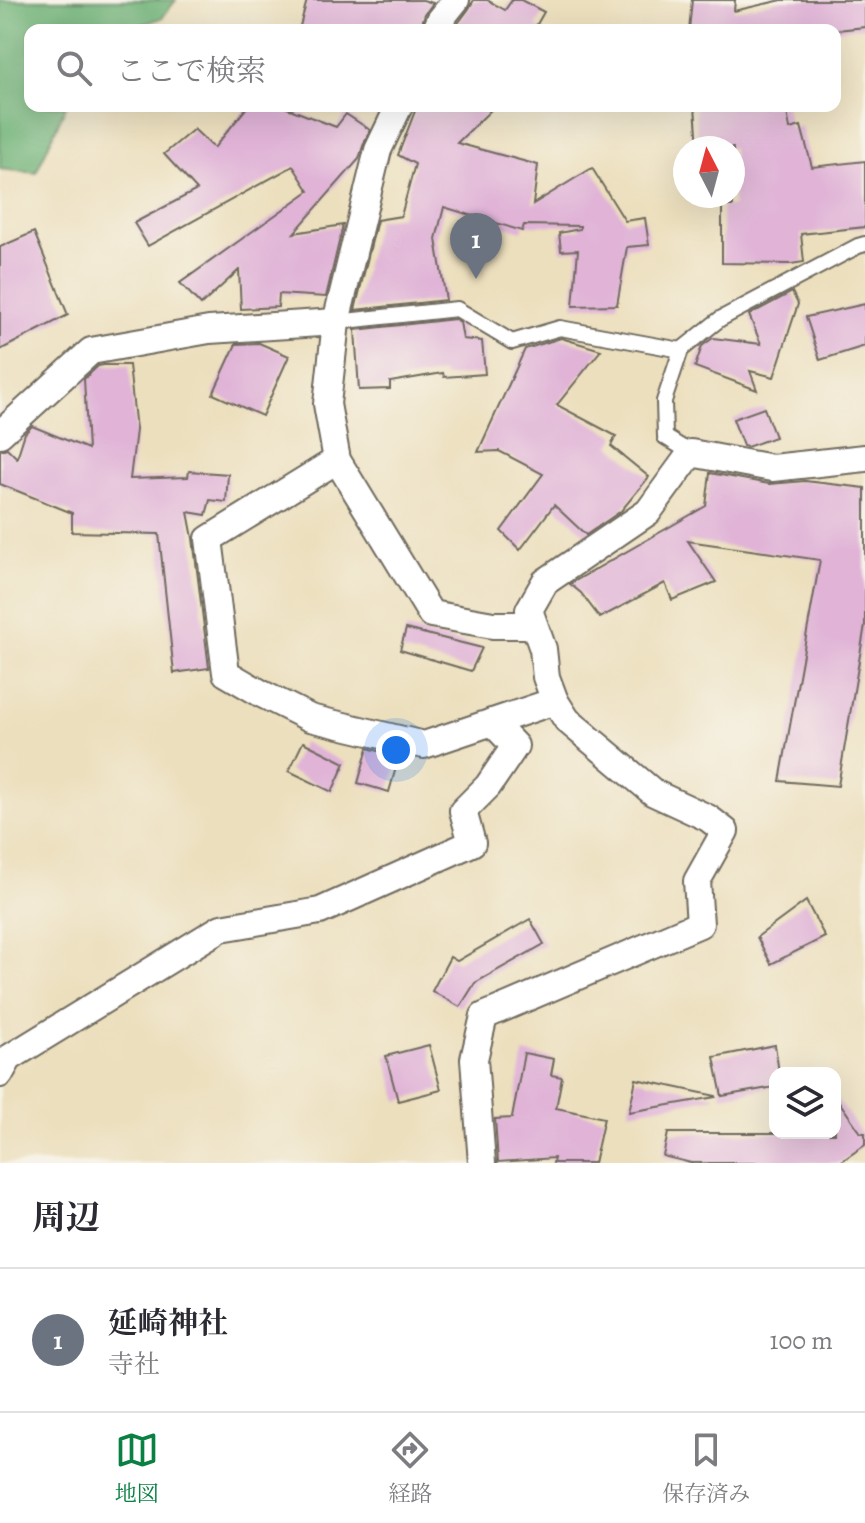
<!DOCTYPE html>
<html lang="ja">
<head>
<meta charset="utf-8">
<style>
	body { margin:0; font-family:Alegreya,"Noto Serif JP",serif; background:#f7f7f7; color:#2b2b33 }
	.controls { position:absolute; right:24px; bottom:24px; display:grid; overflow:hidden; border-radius:16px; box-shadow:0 8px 32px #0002 }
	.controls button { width:72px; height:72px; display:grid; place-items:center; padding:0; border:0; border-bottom:2px solid #e1e1e2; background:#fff; color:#2b2b33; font:40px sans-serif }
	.compass { position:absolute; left:673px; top:136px; width:72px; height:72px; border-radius:50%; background:#fff; box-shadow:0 8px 32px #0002; rotate:354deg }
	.you { position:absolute; left:396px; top:750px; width:28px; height:28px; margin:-20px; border:6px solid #fff; border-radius:50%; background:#1a73e8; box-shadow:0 0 0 12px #1a73e833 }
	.badge { display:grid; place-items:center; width:52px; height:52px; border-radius:50%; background:#0b8043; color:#fff; font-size:26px; font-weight:700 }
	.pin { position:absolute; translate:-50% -66px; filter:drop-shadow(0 2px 4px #0008) }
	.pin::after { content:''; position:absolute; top:42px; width:28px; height:24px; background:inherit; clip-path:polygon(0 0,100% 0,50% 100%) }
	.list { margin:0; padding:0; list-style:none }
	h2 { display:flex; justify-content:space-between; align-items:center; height:104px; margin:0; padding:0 32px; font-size:34px }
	h2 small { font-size:26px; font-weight:400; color:#7c7c81 }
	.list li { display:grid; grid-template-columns:52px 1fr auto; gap:24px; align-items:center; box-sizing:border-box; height:144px; padding:0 32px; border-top:2px solid #e1e1e2 }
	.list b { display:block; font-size:30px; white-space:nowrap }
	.list p { margin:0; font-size:26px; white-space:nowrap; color:#7c7c81 }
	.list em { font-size:26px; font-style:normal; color:#7c7c81 }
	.icon { flex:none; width:44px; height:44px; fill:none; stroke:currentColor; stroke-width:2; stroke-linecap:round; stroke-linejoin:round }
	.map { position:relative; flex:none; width:865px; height:1163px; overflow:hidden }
	.search { position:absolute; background:#fff; box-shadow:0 8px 32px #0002; left:24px; right:24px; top:24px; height:88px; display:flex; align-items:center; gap:20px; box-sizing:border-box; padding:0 28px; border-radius:16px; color:#7c7c81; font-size:30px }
	.sheet { height:248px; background:#fff }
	nav { display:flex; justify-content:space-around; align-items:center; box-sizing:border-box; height:112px; border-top:2px solid #e1e1e2; background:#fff; font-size:22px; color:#7c7c81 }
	nav a { display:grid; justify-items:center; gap:4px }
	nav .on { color:#0b8043 }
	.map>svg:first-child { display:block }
	.forest { fill:#6eb277; stroke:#4c6e51; stroke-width:2 }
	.building { fill:#e0b3d7 }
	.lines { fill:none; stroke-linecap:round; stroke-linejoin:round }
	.lane-casing { stroke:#6f6a5e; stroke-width:18 }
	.street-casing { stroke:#6f6a5e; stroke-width:30 }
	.lane { stroke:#fff; stroke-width:14 }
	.street { stroke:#fff; stroke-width:26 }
</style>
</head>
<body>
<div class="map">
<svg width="865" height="1163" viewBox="0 0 865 1163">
	<rect width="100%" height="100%" fill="#f7f3e8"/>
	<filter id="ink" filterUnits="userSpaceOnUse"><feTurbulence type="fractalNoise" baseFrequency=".0125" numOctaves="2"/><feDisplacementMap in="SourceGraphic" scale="16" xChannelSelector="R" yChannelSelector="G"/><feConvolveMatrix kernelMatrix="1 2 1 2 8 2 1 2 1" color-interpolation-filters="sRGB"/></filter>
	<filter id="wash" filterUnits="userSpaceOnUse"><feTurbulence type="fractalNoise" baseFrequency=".006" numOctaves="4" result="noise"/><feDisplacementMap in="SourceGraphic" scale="32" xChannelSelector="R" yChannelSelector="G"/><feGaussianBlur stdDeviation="1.8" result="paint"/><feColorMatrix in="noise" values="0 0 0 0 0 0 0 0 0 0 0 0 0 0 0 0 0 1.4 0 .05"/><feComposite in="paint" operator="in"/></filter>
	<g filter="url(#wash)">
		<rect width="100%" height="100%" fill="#ecdfbd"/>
		<!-- forest -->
		<polygon class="forest" points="0,0 176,0 162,18 126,30 30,30 30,106 66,106 36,173 0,169"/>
		<g id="blocks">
			<!-- building -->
			<g class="building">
				<polygon points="307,0 423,0 433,3 425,14 420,30 299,30"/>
				<polygon points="474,0 487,0 505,10 512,0 521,0 544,12 536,26 542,30 453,30 468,10"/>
				<polygon points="692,0 735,0 734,11 782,0 865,0 865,27 837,30 689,30"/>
				<polygon points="248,106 282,106 336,127 346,114 370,130 363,146 359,159 294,233 343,225 326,297 279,294 278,307 241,309 239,270 201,305 180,283 309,191 293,166 148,246 134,223 197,190 164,154 194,129 214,148"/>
				<polygon points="417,106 495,106 457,143 538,165 533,204 592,168 625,221 645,218 649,245 627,247 617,305 573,306 578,250 561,251 559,233 580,229 580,226 524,225 522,231 444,207 436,239 446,300 355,310 377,220 401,216 415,164 398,155"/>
				<polygon points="695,106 786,106 790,129 801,126 812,167 865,161 865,227 801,234 804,262 791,264 722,263 722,206 733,206 733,148 698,148"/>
				<polygon points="34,232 68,315 0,350 0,247"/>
				<polygon points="792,292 798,304 774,377 750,371 757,390 695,367 702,346 713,338 761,344 749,315"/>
				<polygon points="865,304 865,346 820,360 806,317"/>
				<polygon points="455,319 460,322 463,339 482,341 485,374 444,377 443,373 390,382 390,389 359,390 355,330"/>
				<polygon points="561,338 601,350 557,405 616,436 611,446 649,477 621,511 586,535 554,505 520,550 501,531 543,474 499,451 478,452 525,349"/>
				<polygon points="259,343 289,356 262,416 213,394 236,344"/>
				<polygon points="104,365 129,365 136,430 130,479 188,477 189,471 228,474 226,502 210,500 206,515 188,512 193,538 209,668 174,673 159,534 72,532 72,513 0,484 0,450 7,448 17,458 25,433 32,426 88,449 84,379 98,366"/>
				<polygon points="764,408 775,437 747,447 743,446 733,419"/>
				<polygon points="710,473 769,484 805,481 865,488 865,625 838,786 780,781 820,560 688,541 716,582 672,600 665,583 600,618 581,593 570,584 706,506"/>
				<polygon points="406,629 482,648 471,671 400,650"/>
				<polygon points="303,742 345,763 332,792 289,771"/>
				<polygon points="368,748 399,757 389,792 358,783"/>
				<polygon points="806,901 825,937 771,964 757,937"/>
				<polygon points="530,919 544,944 475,983 460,1007 432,991 450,957 457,961"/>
				<polygon points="429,1045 441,1090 398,1101 386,1056"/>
				<polygon points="775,1045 779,1073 775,1073 775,1087 722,1096 714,1057"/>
				<polygon points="524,1053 554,1059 551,1075 562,1077 556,1108 604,1118 594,1163 553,1163 554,1158 498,1162 495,1119 512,1118"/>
				<polygon points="636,1079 716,1096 716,1097 629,1112"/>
				<polygon points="835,1096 861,1133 865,1133 865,1145 839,1163 691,1163 663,1156 668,1133 835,1133"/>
			</g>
		</g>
	</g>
	<g filter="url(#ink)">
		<use href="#blocks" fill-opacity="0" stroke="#6f6a5e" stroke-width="2"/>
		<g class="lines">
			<!-- lane casing -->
			<g class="lane-casing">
				<g id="lane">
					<polyline points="336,322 457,309 512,342 560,328 681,350"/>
					<polyline points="691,453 665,437 664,401 681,350 720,319 858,246 865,244"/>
				</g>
			</g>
			<!-- street casing -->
			<g class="street-casing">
				<g id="street">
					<polyline points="436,30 440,20 456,0"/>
					<polyline points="399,106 378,150 336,322 327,404 337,460 431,614 493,625 534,625"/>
					<polyline points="0,434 91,351 209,330 336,322"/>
					<polyline points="337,460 209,539 226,673 262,694 310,718 424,745 555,701"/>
					<polyline points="0,1074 9,1058 221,928 320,911 472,843 463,811 488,786 515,746 492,722"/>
					<polyline points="482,1163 474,1059 484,1016 700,924 697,881 725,831 708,818 654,793 567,720 555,701 546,677 543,649 529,610 545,582 648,512 691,453 772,468 865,458"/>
				</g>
			</g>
			<!-- lane -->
			<use href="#lane" class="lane"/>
			<!-- street -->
			<use href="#street" class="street"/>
		</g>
	</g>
</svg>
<div class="controls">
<button><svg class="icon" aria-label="layers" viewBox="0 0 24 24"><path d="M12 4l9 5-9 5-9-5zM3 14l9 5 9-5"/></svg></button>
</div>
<svg class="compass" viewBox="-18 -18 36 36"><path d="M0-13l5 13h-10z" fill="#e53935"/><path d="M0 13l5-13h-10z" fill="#7c7c81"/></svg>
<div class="you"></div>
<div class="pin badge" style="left:476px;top:279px;background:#6b7280">1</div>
<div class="search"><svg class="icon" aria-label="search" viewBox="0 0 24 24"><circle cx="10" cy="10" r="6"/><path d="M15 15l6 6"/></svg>ここで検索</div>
</div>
<section class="sheet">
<h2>周辺<small></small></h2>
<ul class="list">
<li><span class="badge" style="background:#6b7280">1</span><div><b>延崎神社</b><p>寺社</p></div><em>100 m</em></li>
</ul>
</section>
<nav>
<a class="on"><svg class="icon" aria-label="map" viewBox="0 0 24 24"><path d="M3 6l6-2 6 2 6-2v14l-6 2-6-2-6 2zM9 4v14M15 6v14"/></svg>地図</a>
<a><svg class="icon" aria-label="directions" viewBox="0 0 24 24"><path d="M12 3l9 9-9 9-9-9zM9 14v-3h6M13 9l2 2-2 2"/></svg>経路</a>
<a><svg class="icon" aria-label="saved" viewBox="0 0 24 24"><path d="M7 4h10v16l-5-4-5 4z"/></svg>保存済み</a>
</nav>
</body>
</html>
